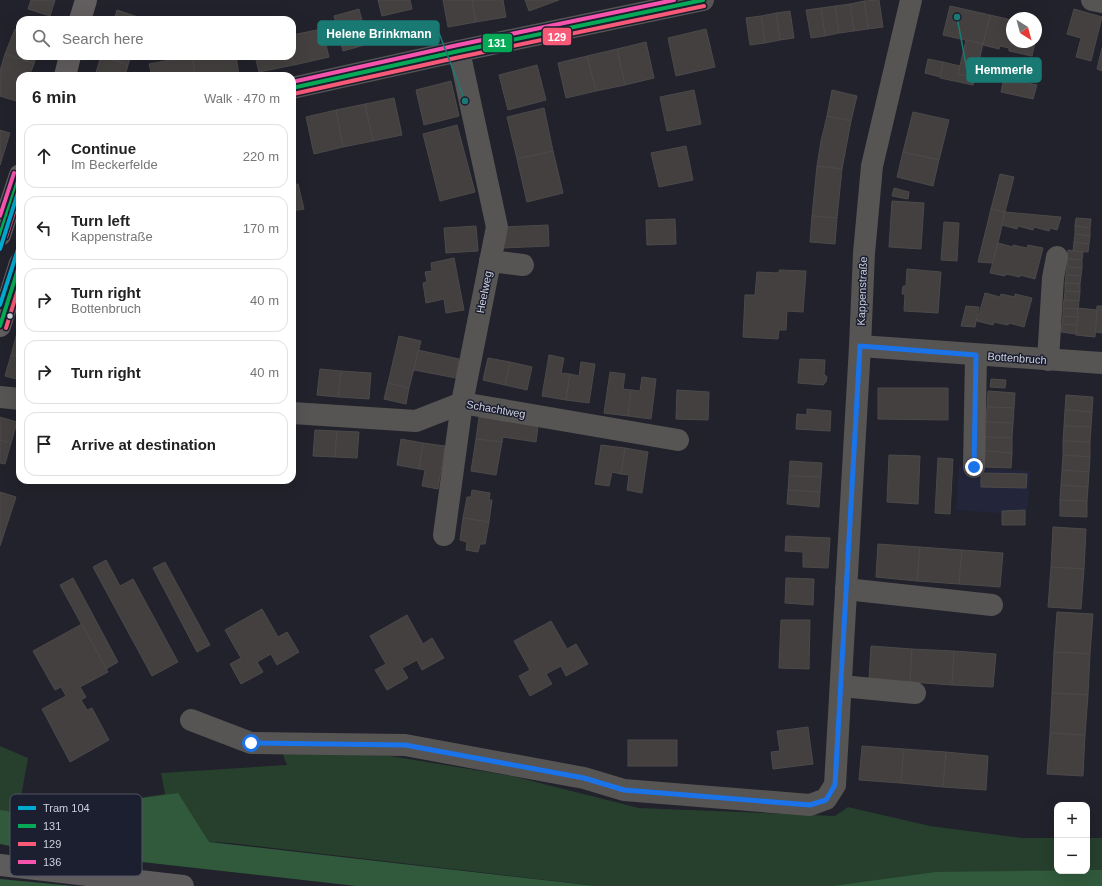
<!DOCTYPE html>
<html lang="en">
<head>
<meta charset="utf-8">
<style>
	body { margin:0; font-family:Arial,sans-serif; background:#f2f2f2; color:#222 }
	.controls { position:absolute; right:12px; bottom:12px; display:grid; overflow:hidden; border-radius:8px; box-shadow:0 4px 16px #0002 }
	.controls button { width:36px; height:36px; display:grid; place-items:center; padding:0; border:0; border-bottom:1px solid #e0e0e0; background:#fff; color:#222; font:20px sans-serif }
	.compass { position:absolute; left:1006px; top:12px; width:36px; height:36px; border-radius:50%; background:#fff; box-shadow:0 4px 16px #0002; rotate:144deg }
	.stop { position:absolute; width:12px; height:12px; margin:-9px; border:3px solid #1a73e8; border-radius:50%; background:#fff }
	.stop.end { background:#1a73e8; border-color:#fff; box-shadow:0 1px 4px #0008 }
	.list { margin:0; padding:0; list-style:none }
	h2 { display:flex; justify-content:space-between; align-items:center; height:52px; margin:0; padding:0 16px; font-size:17px }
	h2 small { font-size:13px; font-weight:400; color:#767676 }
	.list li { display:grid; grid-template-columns:26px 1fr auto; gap:12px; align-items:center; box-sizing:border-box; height:64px; margin:0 8px 8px; padding:0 8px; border:1px solid #e0e0e0; border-radius:12px }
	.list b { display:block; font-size:15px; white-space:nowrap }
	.list p { margin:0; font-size:13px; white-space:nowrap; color:#767676 }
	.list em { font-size:13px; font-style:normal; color:#767676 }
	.icon { flex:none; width:22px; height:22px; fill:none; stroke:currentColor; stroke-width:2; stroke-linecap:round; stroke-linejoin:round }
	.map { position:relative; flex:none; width:1102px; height:886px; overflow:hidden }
	.search { position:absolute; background:#fff; box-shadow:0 4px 16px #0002; left:16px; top:16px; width:280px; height:44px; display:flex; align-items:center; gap:10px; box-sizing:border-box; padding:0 14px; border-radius:12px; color:#767676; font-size:15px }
	.panel { position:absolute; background:#fff; box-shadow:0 4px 16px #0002; left:16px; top:72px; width:280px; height:412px; border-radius:12px }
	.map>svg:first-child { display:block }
	.built { fill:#23263b }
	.green { fill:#26402d }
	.forest { fill:#305a3b }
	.building { fill:#444040; stroke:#4c494a }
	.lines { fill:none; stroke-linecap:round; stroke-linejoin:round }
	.minor { stroke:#575454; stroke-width:22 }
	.major { stroke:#625e5f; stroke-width:22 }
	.highway { stroke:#5d5b5c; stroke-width:22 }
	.bus-1-casing { stroke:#1c1f30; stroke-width:7 }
	.bus-2-casing { stroke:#1c1f30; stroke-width:7 }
	.bus-3-casing { stroke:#1c1f30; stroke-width:7 }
	.bus-1 { stroke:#06aa56; stroke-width:4 }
	.bus-2 { stroke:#f75a77; stroke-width:4 }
	.bus-3 { stroke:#f653ac; stroke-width:4 }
	.tram-1-casing { stroke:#1c1f30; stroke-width:7 }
	.tram-1 { stroke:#00a9ce; stroke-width:4 }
	.route { stroke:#1a73e8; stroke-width:5 }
	.bus-dot { fill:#ced0dc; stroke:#1c1f30; stroke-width:1.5 }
	.labels { text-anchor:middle; stroke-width:3; stroke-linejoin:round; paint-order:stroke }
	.street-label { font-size:11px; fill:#ced0dc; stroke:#1c1f30 }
	.key { fill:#1c1f30; stroke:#515464; stroke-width:1 }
	.key-label { font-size:11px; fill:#ced0dc }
	.leader { fill:none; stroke:#197a74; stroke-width:1.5 }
	.callout-dot { fill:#197a74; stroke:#1c1f30; stroke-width:1.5 }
	.callout { fill:#197a74; stroke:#197a74; stroke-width:1.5 }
	.callout-label { font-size:12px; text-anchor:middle; font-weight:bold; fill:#fff }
	.line-badge { stroke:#1c1f30; stroke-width:1.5 }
	.badge-label { font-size:11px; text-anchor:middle; font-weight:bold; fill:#fff }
</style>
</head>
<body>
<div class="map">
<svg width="1102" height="886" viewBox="0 0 1102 886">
	<rect width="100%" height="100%" fill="#21222b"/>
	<!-- built -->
	<polygon class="built" points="959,466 1030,471 1027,515 956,510"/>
	<!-- green -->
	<polygon class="green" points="0,746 28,758 21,797 35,801 107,803 165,794 161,773 287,765 282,752 390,756 512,776 639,808 835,816 848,807 930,826 1022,838 1057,838 1057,871 1087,871 1087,838 1102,838 1102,886 598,886 231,843 69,834 0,825"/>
	<!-- forest -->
	<g class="forest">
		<polygon points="178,793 209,842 597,886 356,886 25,849 0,844 0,810 31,815 35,801 107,803"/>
		<polygon points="1087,870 1102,870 1102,886 833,886 936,872"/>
		<polygon points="0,879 74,886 0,886"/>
	</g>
	<!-- building -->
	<g class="building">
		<polygon points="31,0 55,0 50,16 28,9"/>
		<polygon points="378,0 410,0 412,9 382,16"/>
		<polygon points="443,0 472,0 476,22 448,27"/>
		<polygon points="472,0 503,0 506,17 476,22"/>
		<polygon points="525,0 559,0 529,11"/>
		<polygon points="879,0 883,27 868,29 864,1"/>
		<polygon points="864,1 868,29 854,31 850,4"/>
		<polygon points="850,4 854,31 839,33 835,6"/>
		<polygon points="835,6 839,33 825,36 821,8"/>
		<polygon points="950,6 990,15 983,44 943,35"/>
		<polygon points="821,8 825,36 811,38 806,10"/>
		<polygon points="359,9 368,44 343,51 334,16"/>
		<polygon points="1074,9 1102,17 1091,61 1076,57 1081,38 1067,34"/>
		<polygon points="117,10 144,19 144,20 114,20"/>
		<polygon points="790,11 794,38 780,40 776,13"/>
		<polygon points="776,13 780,40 765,43 761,16"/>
		<polygon points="990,15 1012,20 1012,42 1035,42 1032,56 1009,51 1009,48 1000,46 999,49 983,45"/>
		<polygon points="761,16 765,43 750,45 746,18"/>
		<polygon points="15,29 20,31 20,56 36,56 34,64 5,54"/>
		<polygon points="322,29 329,57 294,65 292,56 292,35"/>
		<polygon points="706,29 715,67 676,76 668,38"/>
		<polygon points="966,40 983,44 975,78 958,74"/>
		<polygon points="646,42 654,78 625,85 617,49"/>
		<polygon points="1102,48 1102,71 1097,69"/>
		<polygon points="617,49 625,85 596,91 587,56"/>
		<polygon points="5,54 34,64 29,76 20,76 20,99 19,102 0,96 0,71"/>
		<polygon points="101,56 128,65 125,76 95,76"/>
		<polygon points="103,56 131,56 128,65"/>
		<polygon points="192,56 195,76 152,76 149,64"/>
		<polygon points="192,56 236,56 239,76 195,76"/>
		<polygon points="255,56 292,56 294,65 259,72"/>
		<polygon points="587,56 596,91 566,98 558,63"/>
		<polygon points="928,59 943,62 940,77 925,73"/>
		<polygon points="943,62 960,66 958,74 975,78 973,85 940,78"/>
		<polygon points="537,65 546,100 508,110 499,75"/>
		<polygon points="1004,78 1037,85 1033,99 1001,92"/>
		<polygon points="451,81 459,116 424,125 416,90"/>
		<polygon points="694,90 701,124 667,131 660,97"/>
		<polygon points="832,90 857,96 851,121 827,116"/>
		<polygon points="394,98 402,135 373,141 365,104"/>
		<polygon points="365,104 373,141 343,147 336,110"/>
		<polygon points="544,108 553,151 517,159 507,117"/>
		<polygon points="336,110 343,147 314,154 306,117"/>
		<polygon points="913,112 949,120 939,160 903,152"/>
		<polygon points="827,116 851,121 842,169 817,166 821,141"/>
		<polygon points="457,125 475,192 440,201 423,134"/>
		<polygon points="0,130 10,133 0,165"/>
		<polygon points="686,146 693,180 659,187 651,153"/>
		<polygon points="553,151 563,193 527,202 517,159"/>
		<polygon points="903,152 939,160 933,186 897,177"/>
		<polygon points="817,166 842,169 837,218 812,216"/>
		<polygon points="1000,174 1014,177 1005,212 991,209"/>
		<polygon points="298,184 304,209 292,211 292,185"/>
		<polygon points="894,188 909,192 908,199 892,196"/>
		<polygon points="892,201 924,203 921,249 889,247"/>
		<polygon points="991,209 1005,213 998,243 992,263 978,262"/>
		<polygon points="1005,212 1061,217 1057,230 1050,228 1049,231 1034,227 1033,230 1018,226 1017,229 1002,225"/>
		<polygon points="812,216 837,218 835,244 810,242"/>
		<polygon points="1076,218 1091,219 1090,228 1075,226"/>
		<polygon points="675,219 676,244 647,245 646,220"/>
		<polygon points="944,222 959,223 957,261 941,260"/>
		<polygon points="548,225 549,246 503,248 502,227"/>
		<polygon points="476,226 478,251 446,253 444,228"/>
		<polygon points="1075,226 1090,228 1090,236 1075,234"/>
		<polygon points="1075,234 1090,236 1089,244 1074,242"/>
		<polygon points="1074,242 1089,244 1088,252 1073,251"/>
		<polygon points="998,243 1013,247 1013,245 1027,248 1028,245 1043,248 1035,279 1020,275 1020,277 1006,274 1005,276 990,273"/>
		<polygon points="1068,250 1083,252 1082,260 1067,259"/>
		<polygon points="454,258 464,310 446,313 444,299 426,303 423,283 427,282 425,272 432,271 431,263"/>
		<polygon points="1067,259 1082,260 1082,268 1067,267"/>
		<polygon points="1067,267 1082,268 1081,276 1066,275"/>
		<polygon points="907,269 941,272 938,313 904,311 905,294 902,294 903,286 906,286"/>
		<polygon points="779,270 806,271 803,312 787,311 786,330 779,330 778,339 743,337 745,295 755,295 757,272 779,273"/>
		<polygon points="1066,275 1081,276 1080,284 1065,283"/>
		<polygon points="1065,283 1080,284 1080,292 1065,291"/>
		<polygon points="1065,291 1080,292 1079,301 1064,300"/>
		<polygon points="985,293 1000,297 1001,294 1015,297 1015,294 1032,298 1024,327 1009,323 1008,325 994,322 993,325 977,321"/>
		<polygon points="1064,300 1079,301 1078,309 1063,308"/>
		<polygon points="966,306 979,307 975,327 961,326"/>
		<polygon points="1097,306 1102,306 1102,333 1095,332"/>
		<polygon points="1063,308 1078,309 1078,317 1063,316"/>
		<polygon points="1078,308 1097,310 1095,337 1076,335"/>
		<polygon points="1063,316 1078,317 1077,325 1062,324"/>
		<polygon points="1062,324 1077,325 1076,334 1061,332"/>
		<polygon points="17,333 20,334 20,357 11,355"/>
		<polygon points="399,336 421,341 409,388 388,383"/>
		<polygon points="418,350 459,359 456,378 414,370"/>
		<polygon points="11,355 20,357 20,380 5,376"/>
		<polygon points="549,355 564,358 561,373 570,374 566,400 542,396"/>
		<polygon points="488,358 510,362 505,385 483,380"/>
		<polygon points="800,359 825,360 824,374 827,377 826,382 823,385 798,383"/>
		<polygon points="510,362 532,367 527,390 505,385"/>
		<polygon points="581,362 595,364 589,403 566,400 570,374 579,376"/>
		<polygon points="320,369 341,371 338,397 317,395"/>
		<polygon points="341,371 371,373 369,399 338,397"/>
		<polygon points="610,372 625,374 623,389 631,390 628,416 604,413"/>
		<polygon points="642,377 656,379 651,419 628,416 631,390 640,391"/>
		<polygon points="991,379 1006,380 1005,388 990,387"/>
		<polygon points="388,383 409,388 406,404 384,399"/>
		<polygon points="878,388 948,388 948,420 878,419"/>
		<polygon points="677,390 709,392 708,420 676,419"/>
		<polygon points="988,391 1015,393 1014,408 987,407"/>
		<polygon points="1066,395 1093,397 1092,412 1065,410"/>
		<polygon points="987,407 1014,408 1013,423 986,422"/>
		<polygon points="807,409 831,411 830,431 796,429 797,414 807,415"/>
		<polygon points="1065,410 1092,412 1091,427 1064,426"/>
		<polygon points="0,417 17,422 11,443 0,440"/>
		<polygon points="479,417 538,426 536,442 503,437 502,442 476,439"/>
		<polygon points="986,422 1013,423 1012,438 985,437"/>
		<polygon points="1064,426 1091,427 1090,442 1063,441"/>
		<polygon points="315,430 337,431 335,457 313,456"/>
		<polygon points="337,431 359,432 357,458 335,457"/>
		<polygon points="985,437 1012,438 1012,453 985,451"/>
		<polygon points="401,439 423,443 419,469 397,465"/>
		<polygon points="476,439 502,442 496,475 471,471"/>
		<polygon points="0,440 11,443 5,464 0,463"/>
		<polygon points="1063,441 1090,442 1090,457 1063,455"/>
		<polygon points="423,443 445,446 438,489 422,486 425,470 419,469"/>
		<polygon points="601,445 625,448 621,474 612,472 609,486 595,484"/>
		<polygon points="625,448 648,452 642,493 627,490 629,475 621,474"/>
		<polygon points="985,451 1012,453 1011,468 984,467"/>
		<polygon points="889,455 920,456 918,504 887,502"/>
		<polygon points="1063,455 1090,457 1089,472 1062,470"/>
		<polygon points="938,458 953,459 950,514 935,513"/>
		<polygon points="790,461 822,463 821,477 789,476"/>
		<polygon points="1062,470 1089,472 1088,487 1061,485"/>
		<polygon points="981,473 1027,474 1026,488 981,487"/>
		<polygon points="789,476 821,477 820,492 788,490"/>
		<polygon points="1061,485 1088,487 1087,501 1060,500"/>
		<polygon points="472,490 490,493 489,500 492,500 489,522 463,518 467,497 471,497"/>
		<polygon points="788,490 820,492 819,507 787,504"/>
		<polygon points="0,492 16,497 0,546"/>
		<polygon points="1060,500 1087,501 1087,517 1060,516"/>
		<polygon points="1025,510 1025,525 1002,525 1002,511"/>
		<polygon points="463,518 489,522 485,544 480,544 478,552 466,550 467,542 460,540"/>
		<polygon points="1053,527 1086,529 1084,569 1051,567"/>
		<polygon points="786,536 830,538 828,568 803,567 803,552 785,551"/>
		<polygon points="878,544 920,547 917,581 876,577"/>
		<polygon points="920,547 962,550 959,584 917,581"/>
		<polygon points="962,550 1003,553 1000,587 959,584"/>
		<polygon points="106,560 120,586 133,579 178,662 152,676 93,567"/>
		<polygon points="165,562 210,645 197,652 153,568"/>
		<polygon points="1051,567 1084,569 1081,609 1048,607"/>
		<polygon points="73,578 118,662 106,669 60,585"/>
		<polygon points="786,578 814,579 813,605 785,603"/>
		<polygon points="262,609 278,637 287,632 299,652 277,665 271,654 257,662 263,672 241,684 230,664 241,658 225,630"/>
		<polygon points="1057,612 1093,614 1090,654 1054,652"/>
		<polygon points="407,615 423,644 432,638 444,658 422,670 417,660 402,668 408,678 387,690 375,670 386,664 370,636"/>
		<polygon points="781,620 810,620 809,669 779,668"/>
		<polygon points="551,621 567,649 576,644 588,664 566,676 561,666 546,674 552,684 530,696 519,676 530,670 514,641"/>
		<polygon points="82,624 108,672 80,687 86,697 81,700 87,710 92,708 109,740 70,762 42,709 66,696 61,687 55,690 33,651"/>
		<polygon points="871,646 912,649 910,682 869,680"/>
		<polygon points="912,649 954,651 952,685 910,682"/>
		<polygon points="954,651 996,654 993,687 952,685"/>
		<polygon points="1054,652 1090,654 1088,695 1052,693"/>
		<polygon points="1052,693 1088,695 1085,735 1050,733"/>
		<polygon points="808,727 813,764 773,769 771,752 780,751 777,731"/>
		<polygon points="1050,733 1085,735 1083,776 1047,774"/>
		<rect x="628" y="740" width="49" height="26"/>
		<polygon points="862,746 904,749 901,783 859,780"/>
		<polygon points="904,749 946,752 943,787 901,783"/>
		<polygon points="946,752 988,756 986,790 943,787"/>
	</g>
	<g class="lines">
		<!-- minor -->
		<g class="minor">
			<polyline points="1092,0 1102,2"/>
			<polyline points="292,88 459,51 703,0"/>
			<polyline points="490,261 523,265"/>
			<polyline points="860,346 1102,363"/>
			<polyline points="1048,360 1053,278 1057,257"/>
			<polyline points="0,397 20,399"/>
			<polyline points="292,413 416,421 462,403 678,440"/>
			<polyline points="974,467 976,355"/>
			<polyline points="444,535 462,403 497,227 459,51"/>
			<polyline points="846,589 992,605"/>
			<polyline points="841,686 915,693"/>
			<polyline points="191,720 251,743 405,745 584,778 624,790 810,805 826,799 835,785 860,346 864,253 872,166 911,0"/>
		</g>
		<!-- major -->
		<g class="major">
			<polyline points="80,20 86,0"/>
			<polyline points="65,76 70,56"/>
			<polyline points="0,235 20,175"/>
			<polyline points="0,326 20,263"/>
		</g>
		<!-- highway -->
		<polyline class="highway" points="0,865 183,886"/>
		<!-- bus-1 casing -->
		<g class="bus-1-casing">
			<g id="bus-1">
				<polyline points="292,88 459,51 703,0"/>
				<polyline points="0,235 20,175"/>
				<polyline points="0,326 20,263"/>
			</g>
		</g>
		<!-- bus-2 casing -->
		<g class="bus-2-casing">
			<g id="bus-2">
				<polyline points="293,94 460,57 704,6"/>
				<polyline points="6,237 20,194"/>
				<polyline points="6,328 20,283"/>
			</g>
		</g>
		<!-- bus-3 casing -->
		<g class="bus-3-casing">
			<g id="bus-3">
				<polyline points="292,82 458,45 674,0"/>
				<polyline points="0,216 14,173"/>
				<polyline points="0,306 14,261"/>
			</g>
		</g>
		<!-- bus-1 -->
		<use href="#bus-1" class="bus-1"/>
		<!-- bus-2 -->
		<use href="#bus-2" class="bus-2"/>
		<!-- bus-3 -->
		<use href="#bus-3" class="bus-3"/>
		<!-- tram-1 casing -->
		<g class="tram-1-casing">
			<g id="tram-1">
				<polyline points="0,249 20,186"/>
				<polyline points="0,305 20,243"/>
			</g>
		</g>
		<!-- tram-1 -->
		<use href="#tram-1" class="tram-1"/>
	</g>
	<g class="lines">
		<!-- route -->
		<polyline class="route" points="251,743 405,745 584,778 624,790 810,805 826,800 835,785 860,346 976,355 974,467"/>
	</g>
	<!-- markers -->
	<circle class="bus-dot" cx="10" cy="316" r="3.5"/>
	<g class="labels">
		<!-- street labels -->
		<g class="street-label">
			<text transform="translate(862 291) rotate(-88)" y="4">Kappenstraße</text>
			<text transform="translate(484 292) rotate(-79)" y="4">Heelweg</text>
			<text transform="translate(1017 358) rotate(4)" y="4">Bottenbruch</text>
			<text transform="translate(496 409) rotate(10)" y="4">Schachtweg</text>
		</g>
	</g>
	<!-- legend -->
	<rect x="10" y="794" width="132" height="82" rx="6" class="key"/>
	<rect x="18" y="806" width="18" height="4" fill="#00a9ce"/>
	<rect x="18" y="824" width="18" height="4" fill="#06aa56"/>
	<rect x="18" y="842" width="18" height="4" fill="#f75a77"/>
	<rect x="18" y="860" width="18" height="4" fill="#f653ac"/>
	<g class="key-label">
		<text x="43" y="812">Tram 104</text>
		<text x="43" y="830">131</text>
		<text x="43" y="848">129</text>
		<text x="43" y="866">136</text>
	</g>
	<!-- callouts -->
	<path class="leader" d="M465 101L439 33M957 17L967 70"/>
	<g class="callout-dot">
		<circle cx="465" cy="101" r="4"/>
		<circle cx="957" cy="17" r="4"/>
	</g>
	<g class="callout">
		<rect x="318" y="21" width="121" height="24" rx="4"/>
		<rect x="967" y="58" width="74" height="24" rx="4"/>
	</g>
	<g class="callout-label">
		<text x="379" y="38">Helene Brinkmann</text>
		<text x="1004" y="74">Hemmerle</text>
	</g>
	<g class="line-badge">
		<rect x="542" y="27" width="30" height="19" rx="4" fill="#f75a77"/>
		<rect x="482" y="33" width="31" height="20" rx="4" fill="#06aa56"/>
	</g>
	<g class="badge-label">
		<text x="557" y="41">129</text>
		<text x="497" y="47">131</text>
	</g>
</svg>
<div class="controls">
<button>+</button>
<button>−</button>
</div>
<svg class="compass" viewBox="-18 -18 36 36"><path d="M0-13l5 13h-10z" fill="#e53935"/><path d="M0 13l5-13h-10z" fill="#767676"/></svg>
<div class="stop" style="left:251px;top:743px"></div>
<div class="stop end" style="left:974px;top:467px"></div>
<div class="search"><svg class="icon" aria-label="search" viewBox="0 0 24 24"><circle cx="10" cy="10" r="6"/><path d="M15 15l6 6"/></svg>Search here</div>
<section class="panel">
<h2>6 min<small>Walk · 470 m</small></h2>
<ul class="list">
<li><svg class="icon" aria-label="ahead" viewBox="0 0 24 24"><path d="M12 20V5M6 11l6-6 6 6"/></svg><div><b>Continue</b><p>Im Beckerfelde</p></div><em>220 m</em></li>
<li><svg class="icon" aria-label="left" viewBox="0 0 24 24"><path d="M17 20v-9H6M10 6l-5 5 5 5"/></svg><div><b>Turn left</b><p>Kappenstraße</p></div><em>170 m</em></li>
<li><svg class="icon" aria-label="right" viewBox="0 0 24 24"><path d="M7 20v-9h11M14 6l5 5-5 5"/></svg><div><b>Turn right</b><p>Bottenbruch</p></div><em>40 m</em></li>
<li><svg class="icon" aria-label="right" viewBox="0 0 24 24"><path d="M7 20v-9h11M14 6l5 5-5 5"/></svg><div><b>Turn right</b></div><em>40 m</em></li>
<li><svg class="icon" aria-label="arrive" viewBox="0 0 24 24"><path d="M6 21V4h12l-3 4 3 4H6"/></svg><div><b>Arrive at destination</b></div></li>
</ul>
</section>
</div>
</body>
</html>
